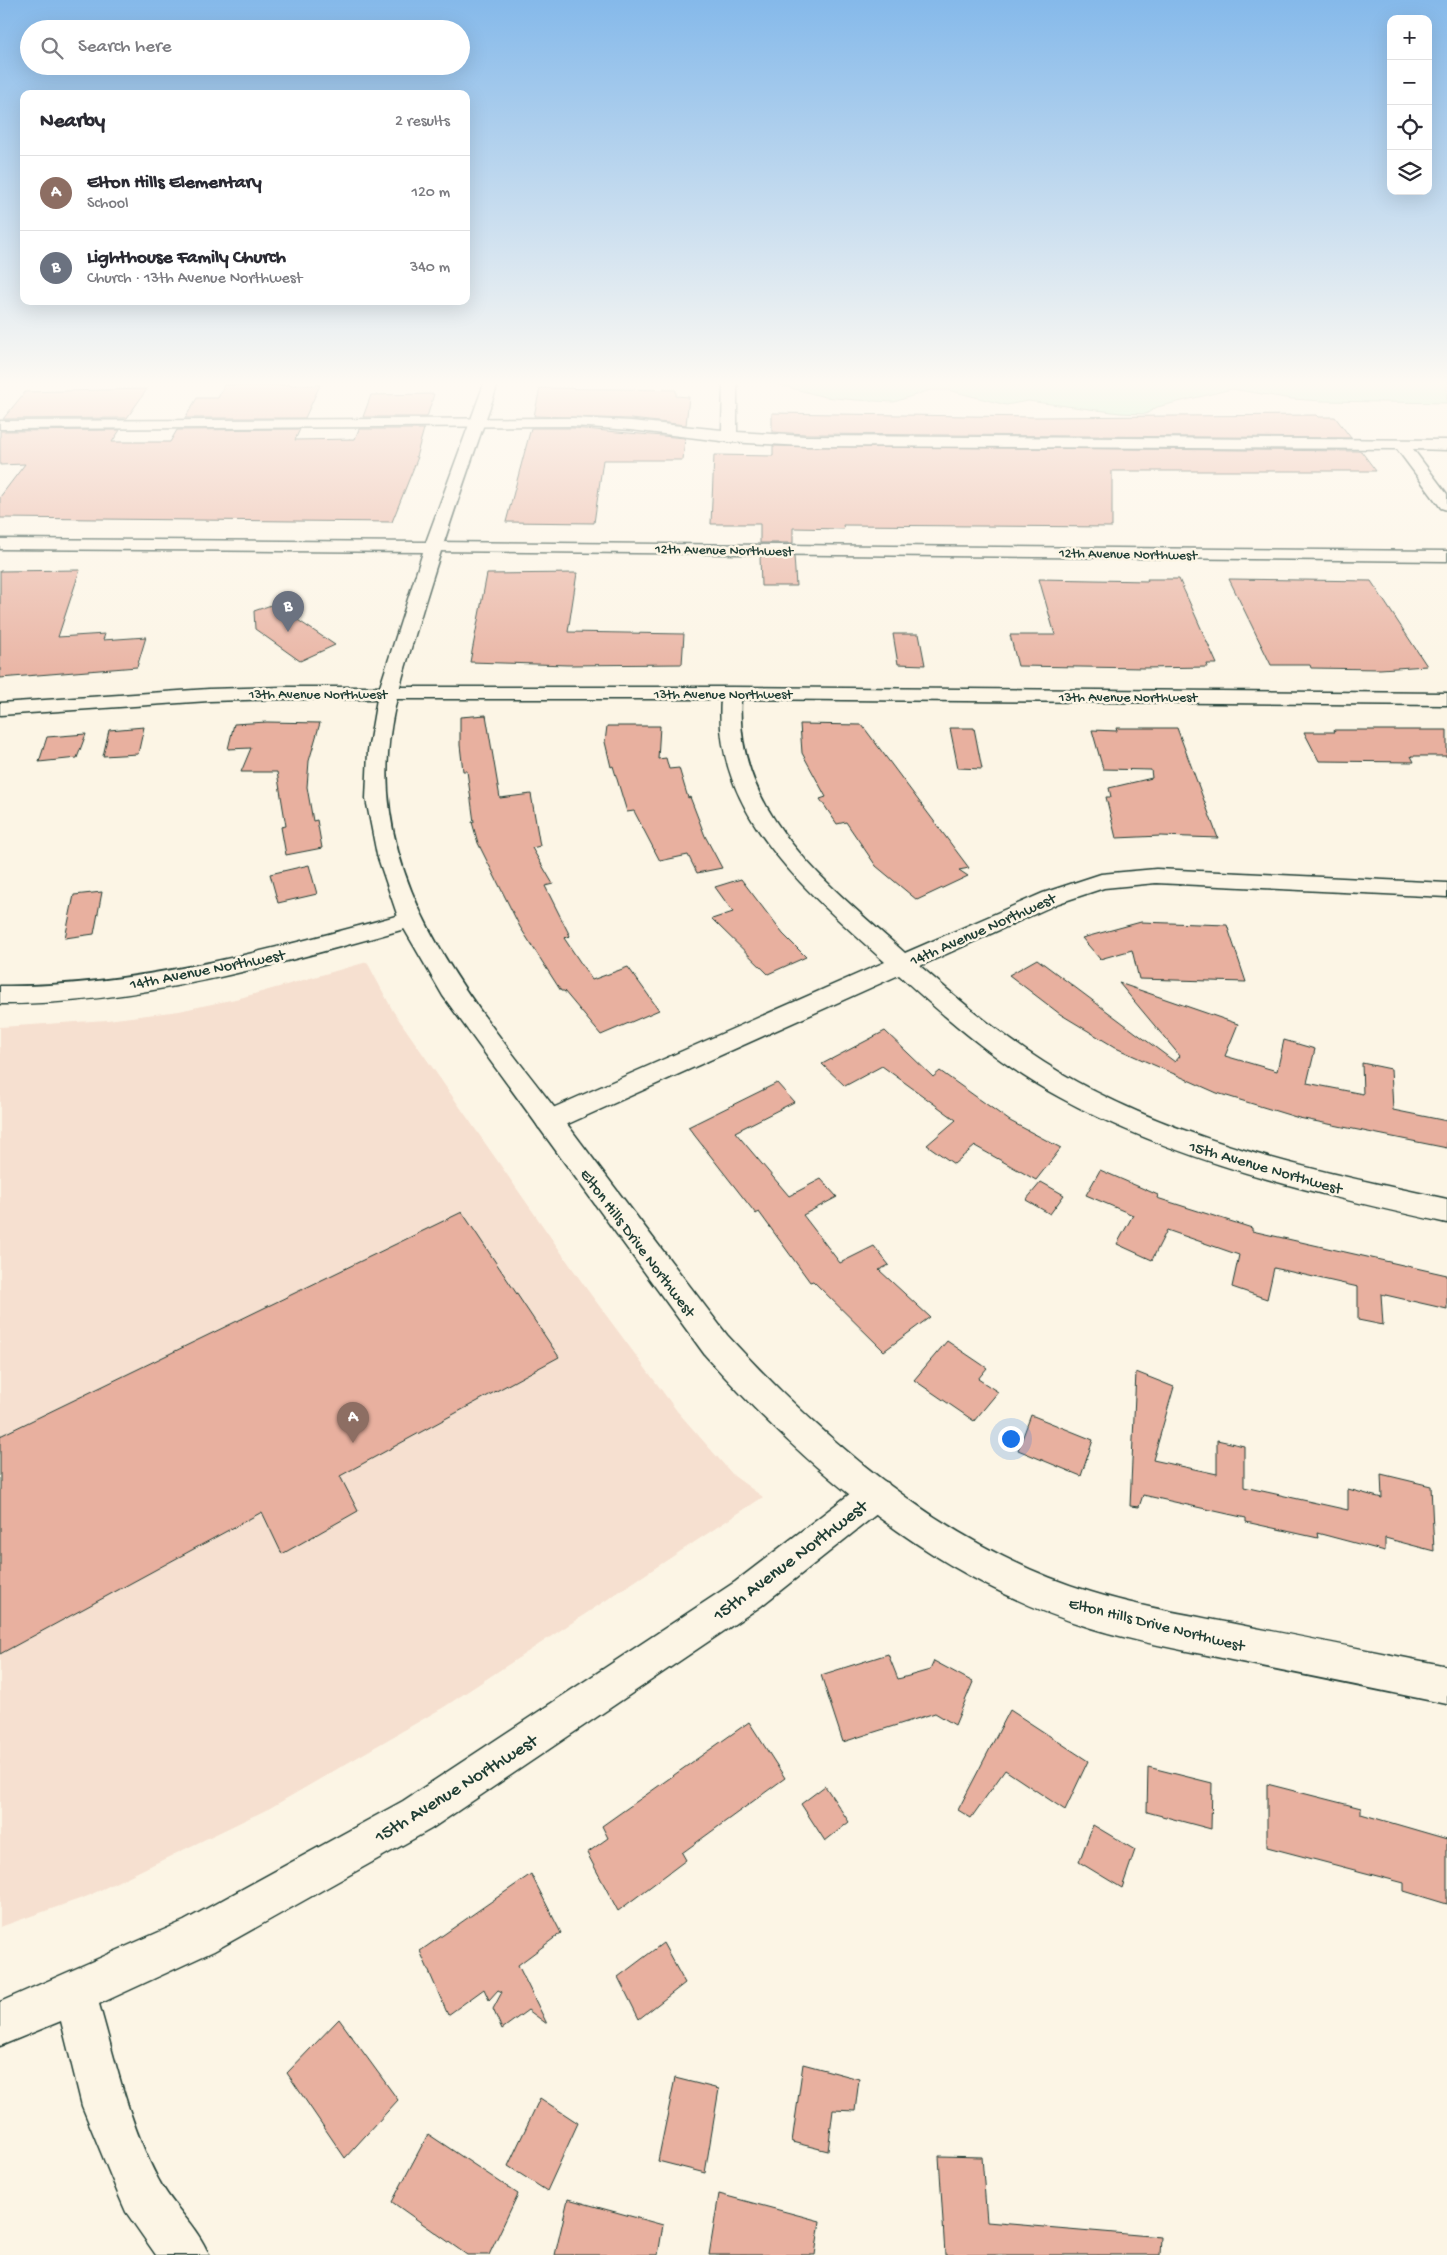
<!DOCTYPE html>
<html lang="en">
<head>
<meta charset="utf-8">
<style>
	body { margin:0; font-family:"Gochi Hand",sans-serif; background:#f2f2f3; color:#2b2b33 }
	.controls { position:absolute; right:15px; top:15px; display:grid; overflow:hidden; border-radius:10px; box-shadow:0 5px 20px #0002 }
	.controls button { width:45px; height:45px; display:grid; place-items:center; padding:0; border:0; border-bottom:1px solid #e1e1e2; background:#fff; color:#2b2b33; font:25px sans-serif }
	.you { position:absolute; left:1010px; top:1438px; width:18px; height:18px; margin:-12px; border:4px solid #fff; border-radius:50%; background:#1a73e8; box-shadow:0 0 0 8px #1a73e833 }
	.badge { display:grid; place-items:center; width:32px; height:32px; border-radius:50%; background:#0b8043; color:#fff; font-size:16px; font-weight:700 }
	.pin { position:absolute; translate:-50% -41px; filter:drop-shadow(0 1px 2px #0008) }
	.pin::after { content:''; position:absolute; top:26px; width:18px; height:15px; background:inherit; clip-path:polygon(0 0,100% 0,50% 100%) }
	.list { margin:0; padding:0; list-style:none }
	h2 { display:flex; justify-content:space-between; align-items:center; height:65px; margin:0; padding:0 20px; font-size:21px }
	h2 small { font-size:16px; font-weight:400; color:#7c7c81 }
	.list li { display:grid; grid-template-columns:32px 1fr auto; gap:15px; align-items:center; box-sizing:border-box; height:75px; padding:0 20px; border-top:1px solid #e1e1e2 }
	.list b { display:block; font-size:19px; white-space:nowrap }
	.list p { margin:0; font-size:16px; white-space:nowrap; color:#7c7c81 }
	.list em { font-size:16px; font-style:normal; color:#7c7c81 }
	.icon { flex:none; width:28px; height:28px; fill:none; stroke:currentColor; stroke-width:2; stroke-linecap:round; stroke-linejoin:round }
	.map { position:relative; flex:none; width:1447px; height:2255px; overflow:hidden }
	.search { position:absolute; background:#fff; box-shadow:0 5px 20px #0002; left:20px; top:20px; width:450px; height:55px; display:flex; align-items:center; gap:12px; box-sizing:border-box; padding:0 18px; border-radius:28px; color:#7c7c81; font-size:19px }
	.panel { position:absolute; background:#fff; box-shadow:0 5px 20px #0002; left:20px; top:90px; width:450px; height:215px; border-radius:10px }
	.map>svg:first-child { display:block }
	.built { fill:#f6e0d0 }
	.green { fill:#a8f2c0; stroke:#64987a }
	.building { fill:#e8b09f; stroke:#1f3d34 }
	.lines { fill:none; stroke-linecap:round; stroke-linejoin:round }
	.street-casing { stroke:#1f3d34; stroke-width:3 }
	.secondary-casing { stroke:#1f3d34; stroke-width:3 }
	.street { fill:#fcf5e5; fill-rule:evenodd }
	.secondary { fill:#fcf5e5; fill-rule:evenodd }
	.labels { text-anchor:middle; stroke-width:5; stroke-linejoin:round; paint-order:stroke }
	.far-street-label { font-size:14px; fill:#1f3d34; stroke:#fcf5e5 }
	.street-label { font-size:16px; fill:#1f3d34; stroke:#fcf5e5 }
	.near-street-label { font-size:19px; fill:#1f3d34; stroke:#fcf5e5 }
</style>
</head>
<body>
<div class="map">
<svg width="1447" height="2255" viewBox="0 0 1447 2255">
	<rect width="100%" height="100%" fill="#fcf5e5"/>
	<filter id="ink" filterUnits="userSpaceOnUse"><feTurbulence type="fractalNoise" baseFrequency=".02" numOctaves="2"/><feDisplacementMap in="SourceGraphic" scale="10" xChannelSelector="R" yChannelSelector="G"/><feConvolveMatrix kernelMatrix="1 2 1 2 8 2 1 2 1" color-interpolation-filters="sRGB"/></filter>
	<g filter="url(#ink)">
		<!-- built -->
		<polygon class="built" points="367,962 393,1011 586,1288 677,1411 734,1476 763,1497 444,1707 270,1808 88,1896 0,1927 0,1027 107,1020 179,1011 240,998"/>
		<!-- green -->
		<polygon class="green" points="765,381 1447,381 1447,403 1322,401 1292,399 1232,389 1157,407 1146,414 1120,413 1028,401 1006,405 948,390 930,390 894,402 856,400 825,397"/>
		<!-- building -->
		<g class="building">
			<polygon points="224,385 320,385 305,418 185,418 197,398 218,398"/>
			<polygon points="540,388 676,390 676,396 689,397 686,425 631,419 534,416"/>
			<polygon points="147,389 127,418 3,419 25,392"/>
			<polygon points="434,394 427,417 363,417 371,395"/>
			<polygon points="772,413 1034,417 1316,415 1318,417 1335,417 1351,438 805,434 772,432"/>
			<polygon points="531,428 573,428 685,438 683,460 603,460 594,523 506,522"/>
			<polygon points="300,429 295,440 355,439 359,429 424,429 416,457 418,457 392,522 0,518 0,497 25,464 0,465 0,431 120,430 112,442 170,442 177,430"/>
			<polygon points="773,446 1361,451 1376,471 1112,471 1112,527 843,525 844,529 793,528 793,543 760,543 760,524 711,524 714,455 773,456"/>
			<polygon points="760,556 794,556 796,586 761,586"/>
			<polygon points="80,570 58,637 105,634 103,640 146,637 137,667 0,678 0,571"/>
			<polygon points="577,573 568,632 684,634 682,664 568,665 470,662 487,574"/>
			<polygon points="1039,579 1148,581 1147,579 1179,579 1217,664 1207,664 1208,667 1143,668 1018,666 1010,635 1055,635"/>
			<polygon points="1229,579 1371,581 1427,666 1380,669 1311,668 1310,665 1271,665"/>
			<polygon points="274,604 335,645 300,661 255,629 254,611"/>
			<polygon points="893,634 919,634 925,665 898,664"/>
			<polygon points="486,715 500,798 531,794 540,846 532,848 553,884 545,886 570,936 564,938 592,980 628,967 659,1010 601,1035 564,991 561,991 520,927 478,843 472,822 474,822 467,771 463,771 460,745 460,717"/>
			<polygon points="267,722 320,723 309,761 307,787 313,821 317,820 322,848 286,855 281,827 286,826 277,772 241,772 251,748 228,749 234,724"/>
			<polygon points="800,724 862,725 969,868 959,870 968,876 917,900 876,866 846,822 837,824 820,799 826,797 802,753"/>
			<polygon points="607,726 660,726 658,759 666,758 669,769 679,768 688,798 690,797 705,836 722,868 697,873 688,855 660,861 634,811 627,812 613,766 611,767 605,742"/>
			<polygon points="144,727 138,754 103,756 109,730"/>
			<polygon points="950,728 974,728 982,769 958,768"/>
			<polygon points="1116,728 1177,728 1218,838 1161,836 1116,838 1106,797 1111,797 1109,788 1152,778 1151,770 1103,769 1092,730 1117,731"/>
			<polygon points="1334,730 1447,730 1447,756 1411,756 1414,762 1319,761 1304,732 1335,732"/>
			<polygon points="86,734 77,758 39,762 47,737"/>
			<polygon points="309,865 317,894 278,903 270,874"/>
			<polygon points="741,879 783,934 806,957 768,974 712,919 733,912 715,887"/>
			<polygon points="102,892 94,934 65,938 74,895"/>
			<polygon points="1141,922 1227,925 1246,982 1139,979 1132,950 1100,959 1082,938"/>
			<polygon points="1037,959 1175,1062 1180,1056 1119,983 1238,1024 1225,1056 1277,1071 1284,1040 1315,1049 1307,1083 1363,1094 1362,1063 1391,1069 1393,1110 1447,1121 1447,1148 1299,1118 1217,1093 1118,1049 1060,1014 1009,975"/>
			<polygon points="885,1031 933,1077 940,1071 1010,1121 1061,1148 1036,1180 975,1146 954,1164 927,1145 956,1120 882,1066 845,1086 822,1064"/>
			<polygon points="777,1083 794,1102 735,1132 789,1196 821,1179 837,1197 803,1215 840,1263 874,1246 889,1265 879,1270 930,1317 884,1351 813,1281 810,1282 759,1212 756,1214 688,1127"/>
			<polygon points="1100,1170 1158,1195 1157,1198 1252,1228 1252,1231 1447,1275 1447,1309 1381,1294 1383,1325 1358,1320 1358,1287 1274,1268 1267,1299 1232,1287 1239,1255 1167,1230 1152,1260 1117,1244 1133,1215 1086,1195"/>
			<polygon points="1041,1182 1064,1195 1050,1214 1026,1200"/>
			<polygon points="462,1212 559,1357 340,1476 358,1511 282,1554 262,1512 0,1654 0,1436"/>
			<polygon points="947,1341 987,1368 978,1379 998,1392 974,1421 914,1380"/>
			<polygon points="1136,1372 1174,1387 1153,1460 1217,1474 1217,1440 1244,1446 1244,1487 1348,1510 1348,1489 1382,1498 1381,1474 1431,1486 1434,1551 1385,1538 1385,1551 1317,1533 1318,1538 1246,1522 1246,1518 1143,1495 1139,1507 1130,1506"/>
			<polygon points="1031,1415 1093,1440 1081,1476 1018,1450"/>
			<polygon points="888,1654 898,1679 930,1670 934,1661 973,1682 955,1725 935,1713 843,1742 821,1675"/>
			<polygon points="1010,1710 1088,1761 1065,1810 1005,1770 971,1818 958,1810"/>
			<polygon points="749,1722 785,1778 682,1853 686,1860 618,1911 587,1853 608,1838 602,1826"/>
			<polygon points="1148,1767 1212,1783 1211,1829 1147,1812"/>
			<polygon points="1267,1784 1361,1808 1361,1814 1447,1839 1447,1904 1404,1891 1404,1883 1267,1847"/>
			<polygon points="825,1786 849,1822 825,1841 801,1804"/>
			<polygon points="1093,1825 1135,1850 1122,1888 1079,1862"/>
			<polygon points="531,1874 561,1933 518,1965 547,2024 528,2010 502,2029 493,2009 502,1992 498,1990 489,2000 484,1989 448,2015 420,1951"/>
			<polygon points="663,1943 685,1983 639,2019 618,1977"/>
			<polygon points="339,2019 398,2100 345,2158 287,2073"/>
			<polygon points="803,2064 859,2079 855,2111 833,2110 828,2151 792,2142"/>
			<polygon points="675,2078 719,2089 705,2173 658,2161"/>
			<polygon points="540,2098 578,2123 547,2191 508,2166"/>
			<polygon points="428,2134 518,2194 489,2255 467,2255 392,2202"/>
			<polygon points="939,2156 982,2157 987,2222 1161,2237 1160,2255 945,2255"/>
			<polygon points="719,2194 820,2221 815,2255 709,2255"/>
			<polygon points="568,2199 663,2225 658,2255 555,2255"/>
		</g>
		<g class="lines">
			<!-- street casing -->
			<g class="street-casing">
				<g id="street">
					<polygon points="723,381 737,381 737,432 805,436 1447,440 1447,450 1413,449 1447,494 1447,510 1441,508 1397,449 805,446 729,442 631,430 573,426 0,429 0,421 573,418 631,421 722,430"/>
					<polygon points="433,542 1447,551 1447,561 427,551 424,547 427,543"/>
					<path d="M 283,687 L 731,687 L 1447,693 L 1447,705 L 741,699 C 734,814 828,884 905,953 L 1043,893 L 1101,874 L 1156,869 L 1447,883 L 1447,897 L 1156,883 L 1104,888 L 1059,903 L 920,966 C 969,1009 1020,1051 1077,1082 C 1192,1145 1320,1172 1447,1199 L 1447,1223 C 1314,1193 1179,1163 1059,1097 C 1000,1065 948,1020 899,975 L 559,1128 L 549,1131 L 539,1128 L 535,1121 L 539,1114 L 885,962 C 808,892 712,814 721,699 L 283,699 L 209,701 L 0,715 L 0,703 L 209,689 Z"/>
					<path d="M 411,912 L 419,915 L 423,920 L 419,925 C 287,962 138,1005 0,1004 L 0,986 C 135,988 281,947 411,912 Z"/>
					<path d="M 876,1478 L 888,1483 L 893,1494 L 888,1505 L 761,1606 L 431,1829 L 214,1951 L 99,2004 C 116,2063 129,2124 158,2179 C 172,2206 197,2226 209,2255 L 156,2255 L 126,2212 L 119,2196 L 82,2106 L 61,2021 L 0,2046 L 0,2002 L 184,1921 L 403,1801 L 735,1582 L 864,1483 Z"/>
				</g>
			</g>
			<!-- secondary casing -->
			<g class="secondary-casing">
				<path id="secondary" d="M 485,381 L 499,381 C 471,461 443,541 419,622 C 406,665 391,709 388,754 C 378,901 484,1015 567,1124 C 620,1195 674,1265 727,1335 C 825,1442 949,1549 1091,1592 C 1136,1606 1184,1614 1230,1623 C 1303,1637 1375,1652 1447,1666 L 1447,1704 C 1375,1689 1303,1674 1231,1660 C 1184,1650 1136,1642 1091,1628 C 937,1580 810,1473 705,1355 L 443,996 L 399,920 L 377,855 L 366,799 L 368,751 L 378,693 L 423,552 L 0,549 L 0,539 L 426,542 Z"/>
			</g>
			<!-- street -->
			<use href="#street" class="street"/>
			<!-- secondary -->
			<use href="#secondary" class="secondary"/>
		</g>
	</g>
	<!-- sky -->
	<linearGradient id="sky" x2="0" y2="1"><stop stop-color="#85b9ea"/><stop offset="0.55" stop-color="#fefaf3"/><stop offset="1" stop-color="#fefaf3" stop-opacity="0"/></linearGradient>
	<rect width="1447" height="697" fill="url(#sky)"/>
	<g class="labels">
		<!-- far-street labels -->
		<g class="far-street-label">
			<text transform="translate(724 549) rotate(1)" y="5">12th Avenue Northwest</text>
			<text transform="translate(1128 553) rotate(1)" y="5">12th Avenue Northwest</text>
			<text x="318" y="698">13th Avenue Northwest</text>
			<text x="723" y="698">13th Avenue Northwest</text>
			<text x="1128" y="701">13th Avenue Northwest</text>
		</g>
		<!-- street labels -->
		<g class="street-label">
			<text transform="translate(982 928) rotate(-24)" y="6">14th Avenue Northwest</text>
			<text transform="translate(207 968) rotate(-11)" y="6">14th Avenue Northwest</text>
			<text transform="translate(1266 1166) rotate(16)" y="6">15th Avenue Northwest</text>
			<text transform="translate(639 1242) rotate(53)" y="6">Elton Hills Drive Northwest</text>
			<text transform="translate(1157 1623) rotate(14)" y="6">Elton Hills Drive Northwest</text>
		</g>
		<!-- near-street labels -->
		<g class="near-street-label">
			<text transform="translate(789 1559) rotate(-37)" y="7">15th Avenue Northwest</text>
			<text transform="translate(455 1787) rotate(-32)" y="7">15th Avenue Northwest</text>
		</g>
	</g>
</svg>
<div class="controls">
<button>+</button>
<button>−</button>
<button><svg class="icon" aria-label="locate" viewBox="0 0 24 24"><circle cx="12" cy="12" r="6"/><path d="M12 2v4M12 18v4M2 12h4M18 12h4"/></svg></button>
<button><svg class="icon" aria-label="layers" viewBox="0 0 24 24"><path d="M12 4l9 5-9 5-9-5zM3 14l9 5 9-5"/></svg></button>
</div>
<div class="you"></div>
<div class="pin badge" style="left:353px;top:1443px;background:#8d6e63">A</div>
<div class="pin badge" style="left:288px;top:632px;background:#6b7280">B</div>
<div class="search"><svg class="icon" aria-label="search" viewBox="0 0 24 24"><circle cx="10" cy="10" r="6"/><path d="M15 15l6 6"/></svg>Search here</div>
<section class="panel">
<h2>Nearby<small>2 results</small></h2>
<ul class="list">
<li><span class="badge" style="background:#8d6e63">A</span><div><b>Elton Hills Elementary</b><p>School</p></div><em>120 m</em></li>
<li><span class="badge" style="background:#6b7280">B</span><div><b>Lighthouse Family Church</b><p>Church · 13th Avenue Northwest</p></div><em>340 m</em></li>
</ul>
</section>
</div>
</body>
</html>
